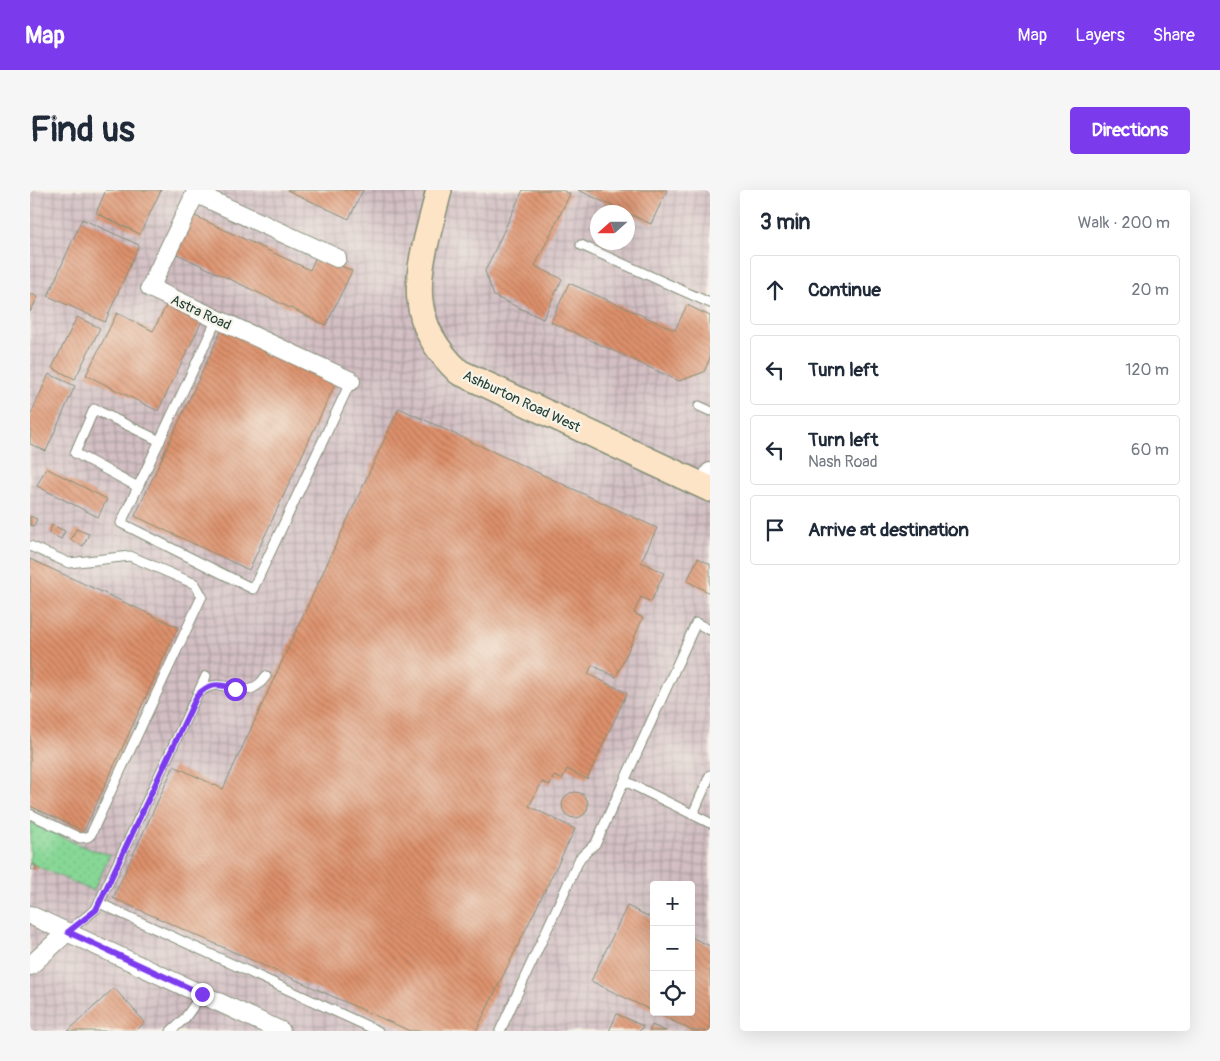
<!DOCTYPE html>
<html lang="en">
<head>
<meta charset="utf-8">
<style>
	body { margin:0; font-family:Pangolin,sans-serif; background:#f6f6f7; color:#1f2937 }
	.controls { position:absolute; right:15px; bottom:15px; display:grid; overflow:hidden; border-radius:5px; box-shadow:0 5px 20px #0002 }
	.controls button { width:45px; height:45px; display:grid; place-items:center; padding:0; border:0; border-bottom:1px solid #e0e1e3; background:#fff; color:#1f2937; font:25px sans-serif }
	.compass { position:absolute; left:560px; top:15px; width:45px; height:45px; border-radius:50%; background:#fff; box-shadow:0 5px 20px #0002; rotate:249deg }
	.stop { position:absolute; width:15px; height:15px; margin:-11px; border:4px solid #7c3aed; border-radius:50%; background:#fff }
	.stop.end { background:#7c3aed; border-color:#fff; box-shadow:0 1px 5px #0008 }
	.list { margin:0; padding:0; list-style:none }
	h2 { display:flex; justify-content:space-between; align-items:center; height:65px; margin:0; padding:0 20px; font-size:21px }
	h2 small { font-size:16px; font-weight:400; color:#747a83 }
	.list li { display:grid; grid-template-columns:32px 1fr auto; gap:15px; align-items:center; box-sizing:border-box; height:70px; margin:0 10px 10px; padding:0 10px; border:1px solid #e0e1e3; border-radius:5px }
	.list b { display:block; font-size:19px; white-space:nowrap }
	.list p { margin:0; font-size:16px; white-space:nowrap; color:#747a83 }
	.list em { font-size:16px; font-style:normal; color:#747a83 }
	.icon { flex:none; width:28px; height:28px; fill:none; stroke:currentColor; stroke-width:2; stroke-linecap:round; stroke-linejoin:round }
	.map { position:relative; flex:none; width:680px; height:841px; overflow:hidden; border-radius:5px }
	header { display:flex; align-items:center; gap:30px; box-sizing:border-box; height:70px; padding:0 25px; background:#7c3aed; color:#fff }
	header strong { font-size:24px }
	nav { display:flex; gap:28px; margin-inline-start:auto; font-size:18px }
	.intro { display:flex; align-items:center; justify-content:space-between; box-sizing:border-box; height:120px; padding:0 30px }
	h1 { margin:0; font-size:35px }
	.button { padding:12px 22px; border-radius:5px; background:#7c3aed; color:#fff; font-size:18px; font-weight:700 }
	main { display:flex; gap:30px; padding:0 30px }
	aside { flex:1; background:#fff; border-radius:5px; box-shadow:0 5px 20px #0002 }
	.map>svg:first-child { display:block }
	.industrial { fill:url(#industrial-grid); fill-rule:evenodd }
	.grass { fill:url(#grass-dots); stroke:#538a65 }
	.building { fill:url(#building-back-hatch) }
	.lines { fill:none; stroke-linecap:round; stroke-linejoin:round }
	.lane-casing { stroke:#848e78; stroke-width:11 }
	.street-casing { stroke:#848e78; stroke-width:20 }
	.secondary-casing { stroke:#848e78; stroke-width:28 }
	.lane { stroke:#fff; stroke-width:9 }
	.street { stroke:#fff; stroke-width:18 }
	.secondary { stroke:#fee4c6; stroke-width:25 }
	.route { stroke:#7c3aed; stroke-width:6 }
	.labels { text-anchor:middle; stroke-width:4.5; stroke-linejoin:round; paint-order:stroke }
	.street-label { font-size:14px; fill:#1f3d34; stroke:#f7f3e8 }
</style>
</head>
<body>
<header>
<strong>Map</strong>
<nav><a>Map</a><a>Layers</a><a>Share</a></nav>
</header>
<div class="intro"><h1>Find us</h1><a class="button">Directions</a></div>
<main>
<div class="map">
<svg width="680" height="841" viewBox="0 0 680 841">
	<defs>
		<pattern id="industrial-grid" width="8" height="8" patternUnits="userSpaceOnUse" patternTransform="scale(1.25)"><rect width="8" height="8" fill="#d2bec3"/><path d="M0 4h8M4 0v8" fill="none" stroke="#aa9c9f"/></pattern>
		<pattern id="grass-dots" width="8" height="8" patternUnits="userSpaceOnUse" patternTransform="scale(1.25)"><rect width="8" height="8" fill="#87d796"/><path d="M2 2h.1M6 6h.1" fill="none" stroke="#74b982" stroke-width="1.8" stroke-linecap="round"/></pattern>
		<pattern id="building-back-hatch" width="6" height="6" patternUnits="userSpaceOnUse" patternTransform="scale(1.25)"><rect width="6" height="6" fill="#dd906b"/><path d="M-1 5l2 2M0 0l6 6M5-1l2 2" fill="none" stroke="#b37759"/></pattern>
	</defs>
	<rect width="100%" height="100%" fill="#f7f3e8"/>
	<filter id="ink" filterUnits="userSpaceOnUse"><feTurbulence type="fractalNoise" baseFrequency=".02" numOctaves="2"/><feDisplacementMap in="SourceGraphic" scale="10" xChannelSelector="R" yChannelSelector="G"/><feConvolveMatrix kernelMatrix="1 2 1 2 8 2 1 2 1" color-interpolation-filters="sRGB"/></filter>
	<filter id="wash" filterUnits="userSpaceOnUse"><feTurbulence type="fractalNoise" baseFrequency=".0096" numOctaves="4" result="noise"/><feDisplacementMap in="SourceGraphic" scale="20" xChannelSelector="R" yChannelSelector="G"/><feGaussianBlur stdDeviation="1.12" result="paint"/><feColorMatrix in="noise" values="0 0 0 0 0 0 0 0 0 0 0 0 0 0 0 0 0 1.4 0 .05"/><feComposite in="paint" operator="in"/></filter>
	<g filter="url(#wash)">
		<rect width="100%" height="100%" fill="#e8e0bc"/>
		<!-- industrial -->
		<path class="industrial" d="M 0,0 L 680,0 L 680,841 L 0,841 ZM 568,22 L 598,22 L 598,52 L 568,52 ZM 624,695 L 661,695 L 661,822 L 624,822 Z"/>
		<!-- grass -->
		<polygon class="grass" points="0,632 54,657 80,665 63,701 0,673"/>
		<g id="blocks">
			<!-- building -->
			<g class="building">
				<polygon points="76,0 131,0 110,44 66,23"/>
				<polygon points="257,0 333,0 319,29"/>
				<polygon points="493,0 532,0 540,4 505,76 532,89 513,129 464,106 455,81"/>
				<polygon points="548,0 637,0 621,34"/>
				<polygon points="163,25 280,80 287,64 322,81 296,135 145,63"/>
				<polygon points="52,29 109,55 75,132 18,106"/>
				<polygon points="539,93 645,140 657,115 680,126 680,168 674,182 649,191 521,132"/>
				<polygon points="0,103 8,107 0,122"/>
				<polygon points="137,114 172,131 128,221 56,185 87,123 123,141"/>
				<polygon points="47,127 70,138 45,189 22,178"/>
				<polygon points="193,137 307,190 219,380 105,326"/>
				<polygon points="19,184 45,196 16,261 0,254 0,226"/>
				<polygon points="369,218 627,338 611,372 634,383 621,412 611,407 604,423 613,428 586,487 562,475 558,484 597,503 557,589 537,579 532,589 524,586 520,595 512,592 499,616 545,639 446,841 380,841 83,708 144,576 193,599"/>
				<polygon points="16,278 77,309 68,327 7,296"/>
				<polygon points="0,326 7,329 4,336 0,335"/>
				<polygon points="22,335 35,341 31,349 19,343"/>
				<polygon points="46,339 59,344 53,356 41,350"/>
				<polygon points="668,368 680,374 680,403 657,391"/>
				<polygon points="0,369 148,437 54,641 0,616"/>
				<circle cx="545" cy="615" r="13"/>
				<polygon points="3,674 7,677 5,681 1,679"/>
				<polygon points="597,716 624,729 624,822 561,791"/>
				<polygon points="661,747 680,756 680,841 663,841 625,822 661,822"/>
				<polygon points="84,798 115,832 106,841 38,841"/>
				<polygon points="587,824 613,836 610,841 579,841"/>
				<polygon points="622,835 636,841 619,841"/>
			</g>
		</g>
	</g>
	<g filter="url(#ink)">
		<use href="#blocks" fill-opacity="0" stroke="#848e78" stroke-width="1"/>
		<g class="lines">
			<!-- lane casing -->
			<g class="lane-casing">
				<g id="lane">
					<polyline points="551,55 680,113"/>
					<polyline points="187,129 91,333 223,399 321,191"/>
					<polyline points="669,216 680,221"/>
					<polyline points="108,297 45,263 64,219 130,251"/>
					<polyline points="0,356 39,373 100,366 165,394 172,406 61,644 58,647 50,648 0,624"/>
					<path d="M 170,502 C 195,481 214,518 236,486"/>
					<polyline points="595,591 680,633"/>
					<polyline points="663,624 680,585"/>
					<polyline points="69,713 348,841"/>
					<polyline points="37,742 66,719 176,486"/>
					<polyline points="141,841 155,828 172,804"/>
					<polyline points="470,841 550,668 566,653 666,433 680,440"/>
				</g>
			</g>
			<!-- street casing -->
			<g class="street-casing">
				<g id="street">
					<polyline points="167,0 120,98 321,191"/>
					<polyline points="165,3 307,68"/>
					<polyline points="673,296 680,282"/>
					<polyline points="0,725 251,841"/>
					<polyline points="0,776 37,742"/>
				</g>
			</g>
			<!-- secondary casing -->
			<g class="secondary-casing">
				<path id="secondary" d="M 409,0 C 392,72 367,124 429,182 L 680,299"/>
			</g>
			<!-- lane -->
			<use href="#lane" class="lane"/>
			<!-- street -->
			<use href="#street" class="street"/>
			<!-- secondary -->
			<use href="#secondary" class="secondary"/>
		</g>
	</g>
	<g class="lines" filter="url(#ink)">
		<!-- route -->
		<path class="route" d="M 172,804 L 38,742 L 66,720 L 167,506 C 178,493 189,493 205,499"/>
	</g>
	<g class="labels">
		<!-- street labels -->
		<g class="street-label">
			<text transform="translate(171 122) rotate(25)" y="5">Astra Road</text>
			<text transform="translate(492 211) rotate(25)" y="5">Ashburton Road West</text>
		</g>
	</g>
</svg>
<div class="controls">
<button>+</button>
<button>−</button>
<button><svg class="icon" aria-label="locate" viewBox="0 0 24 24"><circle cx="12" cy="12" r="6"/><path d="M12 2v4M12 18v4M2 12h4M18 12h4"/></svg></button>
</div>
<svg class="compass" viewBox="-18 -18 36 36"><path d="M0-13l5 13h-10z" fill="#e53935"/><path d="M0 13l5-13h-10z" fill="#747a83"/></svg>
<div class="stop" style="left:205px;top:499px"></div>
<div class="stop end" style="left:172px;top:804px"></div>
</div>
<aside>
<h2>3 min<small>Walk · 200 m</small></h2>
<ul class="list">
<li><svg class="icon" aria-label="ahead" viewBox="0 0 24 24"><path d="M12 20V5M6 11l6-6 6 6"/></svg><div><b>Continue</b></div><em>20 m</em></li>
<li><svg class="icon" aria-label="left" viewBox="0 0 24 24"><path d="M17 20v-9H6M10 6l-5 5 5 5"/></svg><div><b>Turn left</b></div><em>120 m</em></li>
<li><svg class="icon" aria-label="left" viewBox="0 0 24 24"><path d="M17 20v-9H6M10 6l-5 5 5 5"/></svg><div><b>Turn left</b><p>Nash Road</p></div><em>60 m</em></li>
<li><svg class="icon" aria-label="arrive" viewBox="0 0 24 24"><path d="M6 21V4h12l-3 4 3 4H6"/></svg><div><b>Arrive at destination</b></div></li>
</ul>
</aside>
</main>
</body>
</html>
